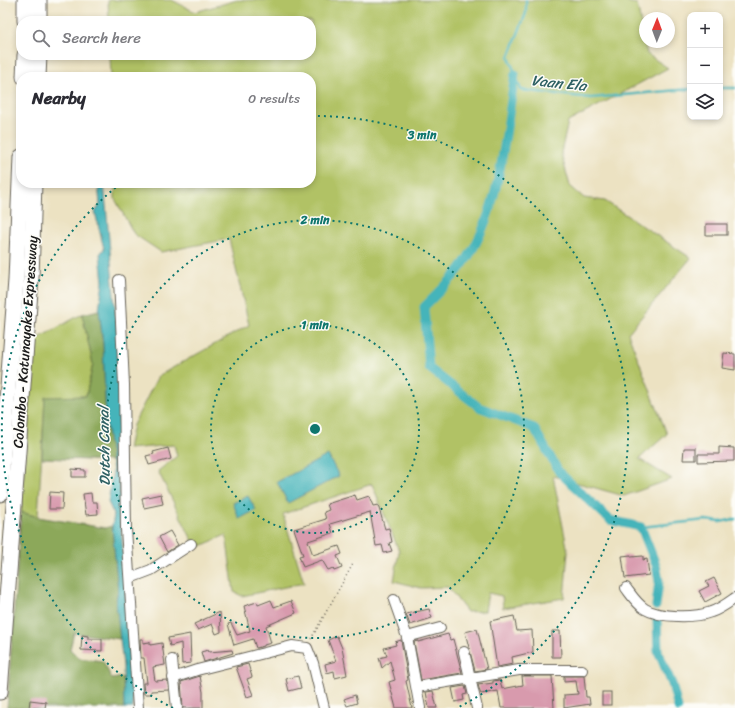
<!DOCTYPE html>
<html lang="en">
<head>
<meta charset="utf-8">
<style>
	body { margin:0; font-family:Sriracha,sans-serif; background:#f2f2f3; color:#2b2b33 }
	.controls { position:absolute; right:12px; top:12px; display:grid; overflow:hidden; border-radius:8px; box-shadow:0 2px 6px #0003 }
	.controls button { width:36px; height:36px; display:grid; place-items:center; padding:0; border:0; border-bottom:1px solid #e1e1e2; background:#fff; color:#2b2b33; font:20px sans-serif }
	.compass { position:absolute; left:639px; top:12px; width:36px; height:36px; border-radius:50%; background:#fff; box-shadow:0 2px 6px #0003; rotate:1deg }
	.list { margin:0; padding:0; list-style:none }
	h2 { display:flex; justify-content:space-between; align-items:center; height:52px; margin:0; padding:0 16px; font-size:17px }
	h2 small { font-size:13px; font-weight:400; color:#7c7c81 }
	.icon { flex:none; width:22px; height:22px; fill:none; stroke:currentColor; stroke-width:2; stroke-linecap:round; stroke-linejoin:round }
	.map { position:relative; flex:none; width:735px; height:708px; overflow:hidden }
	.search { position:absolute; background:#fff; box-shadow:0 2px 6px #0003; left:16px; top:16px; width:300px; height:44px; display:flex; align-items:center; gap:10px; box-sizing:border-box; padding:0 14px; border-radius:16px; color:#7c7c81; font-size:15px }
	.panel { position:absolute; background:#fff; box-shadow:0 2px 6px #0003; left:16px; top:72px; width:300px; height:116px; border-radius:16px }
	.map>svg:first-child { display:block }
	.green { fill:#b1c265; stroke:#666f40 }
	.forest { fill:#8ca85a; stroke:#54623b }
	.water { fill:#44b4ba; stroke:#30686b }
	.lines { fill:none; stroke-linecap:round; stroke-linejoin:round }
	.stream { stroke:#44b4ba; stroke-width:2.5 }
	.canal { stroke:#44b4ba; stroke-width:9 }
	.building { fill:#d89aad }
	.minor-casing { stroke:#656156; stroke-width:12 }
	.highway-casing { stroke:#656156; stroke-width:17 }
	.path { stroke:#656156; stroke-width:1.5; stroke-dasharray:1 3; stroke-linecap:butt }
	.minor { stroke:#fff; stroke-width:10 }
	.highway { stroke:#fff; stroke-width:15 }
	.ring { fill:none; stroke:#0f766e; stroke-width:2; stroke-dasharray:2 4 }
	.labels { text-anchor:middle; stroke-width:3; stroke-linejoin:round; paint-order:stroke }
	.street-label { font-size:14px; fill:#1c1c1c; stroke:#fdfcf7 }
	.water-label { font-size:15px; font-style:italic; fill:#2e6063; stroke:#fdfcf7 }
	.centre { fill:#0f766e; stroke:#fdfcf7; stroke-width:2 }
	.ring-label { font-size:12px; text-anchor:middle; font-weight:bold; fill:#0f766e; stroke:#fdfcf7; stroke-width:3; stroke-linejoin:round; paint-order:stroke }
</style>
</head>
<body>
<div class="map">
<svg width="735" height="708" viewBox="0 0 735 708">
	<rect width="100%" height="100%" fill="#fdfcf7"/>
	<filter id="ink" filterUnits="userSpaceOnUse"><feTurbulence type="fractalNoise" baseFrequency=".025" numOctaves="2"/><feDisplacementMap in="SourceGraphic" scale="8" xChannelSelector="R" yChannelSelector="G"/><feConvolveMatrix kernelMatrix="1 2 1 2 8 2 1 2 1" color-interpolation-filters="sRGB"/></filter>
	<filter id="wash" filterUnits="userSpaceOnUse"><feTurbulence type="fractalNoise" baseFrequency=".012" numOctaves="4" result="noise"/><feDisplacementMap in="SourceGraphic" scale="16" xChannelSelector="R" yChannelSelector="G"/><feGaussianBlur stdDeviation="0.9" result="paint"/><feColorMatrix in="noise" values="0 0 0 0 0 0 0 0 0 0 0 0 0 0 0 0 0 1.4 0 .05"/><feComposite in="paint" operator="in"/></filter>
	<g filter="url(#wash)">
		<rect width="100%" height="100%" fill="#ece2c2"/>
		<!-- green -->
		<g class="green">
			<polygon points="108,0 172,0 195,12 237,0 616,0 637,4 647,54 668,68 568,122 561,153 570,186 584,198 605,201 691,258 628,333 667,434 639,459 672,479 624,496 553,476 568,552 564,598 503,608 502,596 488,593 485,611 467,612 448,587 421,588 394,581 399,551 372,484 283,514 304,583 242,596 234,592 226,535 196,548 158,471 177,456 174,445 128,449 133,425 158,376 249,325 229,239 161,252 134,234 115,199 115,183 311,183 311,77 111,77 110,55 311,55 311,21 109,21"/>
			<polygon points="82,314 93,364 86,396 45,398 38,517 21,512 29,399 35,340"/>
		</g>
		<!-- forest -->
		<g class="forest">
			<polygon points="99,310 103,343 106,422 112,461 42,458 45,397 86,396 93,364 82,314"/>
			<polygon points="21,512 38,517 105,528 112,526 118,589 116,602 120,639 74,633 70,649 79,658 103,661 112,679 123,677 124,708 7,708"/>
		</g>
		<!-- water -->
		<g class="water">
			<polygon points="98,183 104,183 118,340 120,493 124,502 120,508 133,708 124,708 123,666 116,602 118,589 112,526 114,515 108,502 113,471 106,422 103,343 99,310 103,282 100,254 104,249 95,212 100,205"/>
			<polygon points="328,455 339,476 288,503 277,482"/>
			<polygon points="248,496 256,510 239,519 233,503"/>
		</g>
		<g class="lines">
			<!-- stream -->
			<g class="stream">
				<polyline points="526,0 526,13 509,57 521,90 591,98 690,89"/>
				<polyline points="720,88 735,88"/>
				<polyline points="641,527 706,520 720,522 735,519"/>
			</g>
			<!-- canal -->
			<g class="canal">
				<path d="M 515,74 C 506,129 501,200 473,249 C 461,271 442,289 424,307 L 429,368 L 479,407 L 534,428 L 559,472 L 610,520 L 641,527 L 656,565 L 659,581 L 656,606"/>
				<polyline points="657,618 658,651 672,684 678,708"/>
			</g>
		</g>
		<g id="blocks">
			<!-- building -->
			<g class="building">
				<rect x="706" y="224" width="21" height="11"/>
				<polygon points="724,353 735,354 735,370 722,368"/>
				<polygon points="719,447 734,448 734,461 698,462 698,454 719,454"/>
				<polygon points="168,448 171,459 149,465 146,456 154,454 153,452"/>
				<polygon points="684,448 696,448 696,460 683,460"/>
				<polygon points="72,469 85,470 85,477 72,477"/>
				<polygon points="50,492 63,493 62,509 49,509"/>
				<polygon points="91,493 92,502 97,502 98,514 86,515 83,494"/>
				<polygon points="161,494 163,504 144,508 142,498"/>
				<polygon points="355,495 357,500 369,496 373,506 378,505 385,529 389,528 392,542 389,543 392,551 384,553 382,545 376,546 370,512 330,524 333,533 308,541 313,555 339,546 342,554 337,556 342,568 334,571 333,568 328,570 322,560 303,567 299,556 303,555 294,529 326,519 324,512 329,510 327,504"/>
				<polygon points="170,531 178,545 167,552 159,537"/>
				<polygon points="631,555 631,557 643,556 643,560 647,559 649,575 625,578 622,556"/>
				<polygon points="714,578 722,593 705,602 699,591 709,586 706,582"/>
				<polygon points="271,600 274,607 291,601 296,613 266,626 271,643 264,645 264,646 256,648 253,639 234,645 228,624 231,623 237,635 250,631 244,606 257,602 258,605"/>
				<polygon points="429,609 432,618 410,625 406,614"/>
				<polygon points="220,612 221,632 216,634 212,624 198,630 194,624"/>
				<polygon points="514,616 517,631 532,630 533,652 512,657 513,664 497,667 490,621"/>
				<polygon points="477,629 487,669 475,671 465,632"/>
				<polygon points="552,631 560,631 561,657 552,657"/>
				<polygon points="190,634 191,663 182,664 181,643 170,646 168,638"/>
				<polygon points="448,634 450,640 453,639 462,673 421,680 414,642 418,641 418,642"/>
				<polygon points="82,635 88,636 88,639 102,639 102,651 81,650"/>
				<polygon points="337,636 342,648 347,675 335,678 334,671 327,673 325,664 336,661 328,640"/>
				<polygon points="140,639 143,639 143,643 150,642 150,645 162,643 165,665 153,667 155,681 167,680 169,690 151,691 151,694 144,694 143,683 147,683 144,658 141,658"/>
				<polygon points="401,640 408,680 406,681 412,708 396,708 389,682 395,680 390,661 382,668 379,658 387,656 384,648 396,645 395,642"/>
				<polygon points="208,650 209,652 232,650 233,653 204,662 201,652"/>
				<polygon points="248,664 252,677 247,679 253,695 247,697 236,667"/>
				<polygon points="200,676 203,692 203,708 183,708 181,682"/>
				<polygon points="298,676 301,688 289,691 286,679"/>
				<polygon points="522,676 552,676 554,708 501,708 498,691 481,694 480,692 478,685 493,683 493,681 500,680 502,689 523,685"/>
				<polygon points="564,676 584,676 586,697 589,697 590,704 564,708 564,695 578,694 576,681 564,682"/>
				<polygon points="465,686 467,694 463,695 464,700 455,702 452,688"/>
				<polygon points="433,691 437,708 429,708 426,692"/>
				<rect x="602" y="692" width="9" height="13"/>
				<polygon points="355,695 357,703 347,706 344,699"/>
				<polygon points="30,700 46,702 45,708 29,708"/>
			</g>
		</g>
	</g>
	<g filter="url(#ink)">
		<use href="#blocks" fill-opacity="0" stroke="#656156" stroke-width="1"/>
		<g class="lines">
			<!-- minor casing -->
			<g class="minor-casing">
				<g id="minor">
					<polyline points="119,280 124,385 126,529 138,708"/>
					<polyline points="130,578 151,570 191,544"/>
					<path d="M 626,588 C 632,596 637,604 645,609 C 660,618 695,618 711,612 C 720,609 728,603 735,598"/>
					<polyline points="394,600 407,637 420,708"/>
					<polyline points="407,637 440,628"/>
					<polyline points="464,652 477,708"/>
					<polyline points="172,660 177,708"/>
					<polyline points="173,678 197,670 292,646 307,648 313,663 324,708"/>
					<polyline points="417,687 519,670 582,670"/>
				</g>
			</g>
			<!-- highway casing -->
			<g class="highway-casing">
				<g id="highway">
					<polyline points="25,0 25,21"/>
					<polyline points="39,21 39,0"/>
					<polyline points="24,77 25,55"/>
					<polyline points="38,77 39,55"/>
					<polyline points="0,494 16,280 21,157"/>
					<polyline points="0,692 31,278 34,183"/>
				</g>
			</g>
			<!-- path -->
			<polyline class="path" points="311,639 353,564"/>
			<!-- minor -->
			<use href="#minor" class="minor"/>
			<!-- highway -->
			<use href="#highway" class="highway"/>
		</g>
	</g>
	<!-- distance rings -->
	<g class="ring">
		<circle cx="315" cy="429" r="104"/>
		<circle cx="315" cy="429" r="209"/>
		<path d="M173 708A313 313 0 0 1 120 184M312 116A313 313 0 0 1 457 708"/>
	</g>
	<g class="labels">
		<!-- street labels -->
		<g class="street-label">
			<text transform="translate(25 342) rotate(-86)" y="5">Colombo - Katunayake Expressway</text>
		</g>
		<!-- water labels -->
		<g class="water-label">
			<text transform="translate(559 83) rotate(6)" y="5">Vaan Ela</text>
			<text transform="translate(104 446) rotate(-91)" y="5">Dutch Canal</text>
		</g>
	</g>
	<circle cx="315" cy="429" r="6" class="centre"/>
	<g class="ring-label">
		<text x="422" y="139">3 min</text>
		<text x="315" y="224">2 min</text>
		<text x="315" y="329">1 min</text>
	</g>
</svg>
<div class="controls">
<button>+</button>
<button>−</button>
<button><svg class="icon" aria-label="layers" viewBox="0 0 24 24"><path d="M12 4l9 5-9 5-9-5zM3 14l9 5 9-5"/></svg></button>
</div>
<svg class="compass" viewBox="-18 -18 36 36"><path d="M0-13l5 13h-10z" fill="#e53935"/><path d="M0 13l5-13h-10z" fill="#7c7c81"/></svg>
<div class="search"><svg class="icon" aria-label="search" viewBox="0 0 24 24"><circle cx="10" cy="10" r="6"/><path d="M15 15l6 6"/></svg>Search here</div>
<section class="panel">
<h2>Nearby<small>0 results</small></h2>
<ul class="list">
</ul>
</section>
</div>
</body>
</html>
